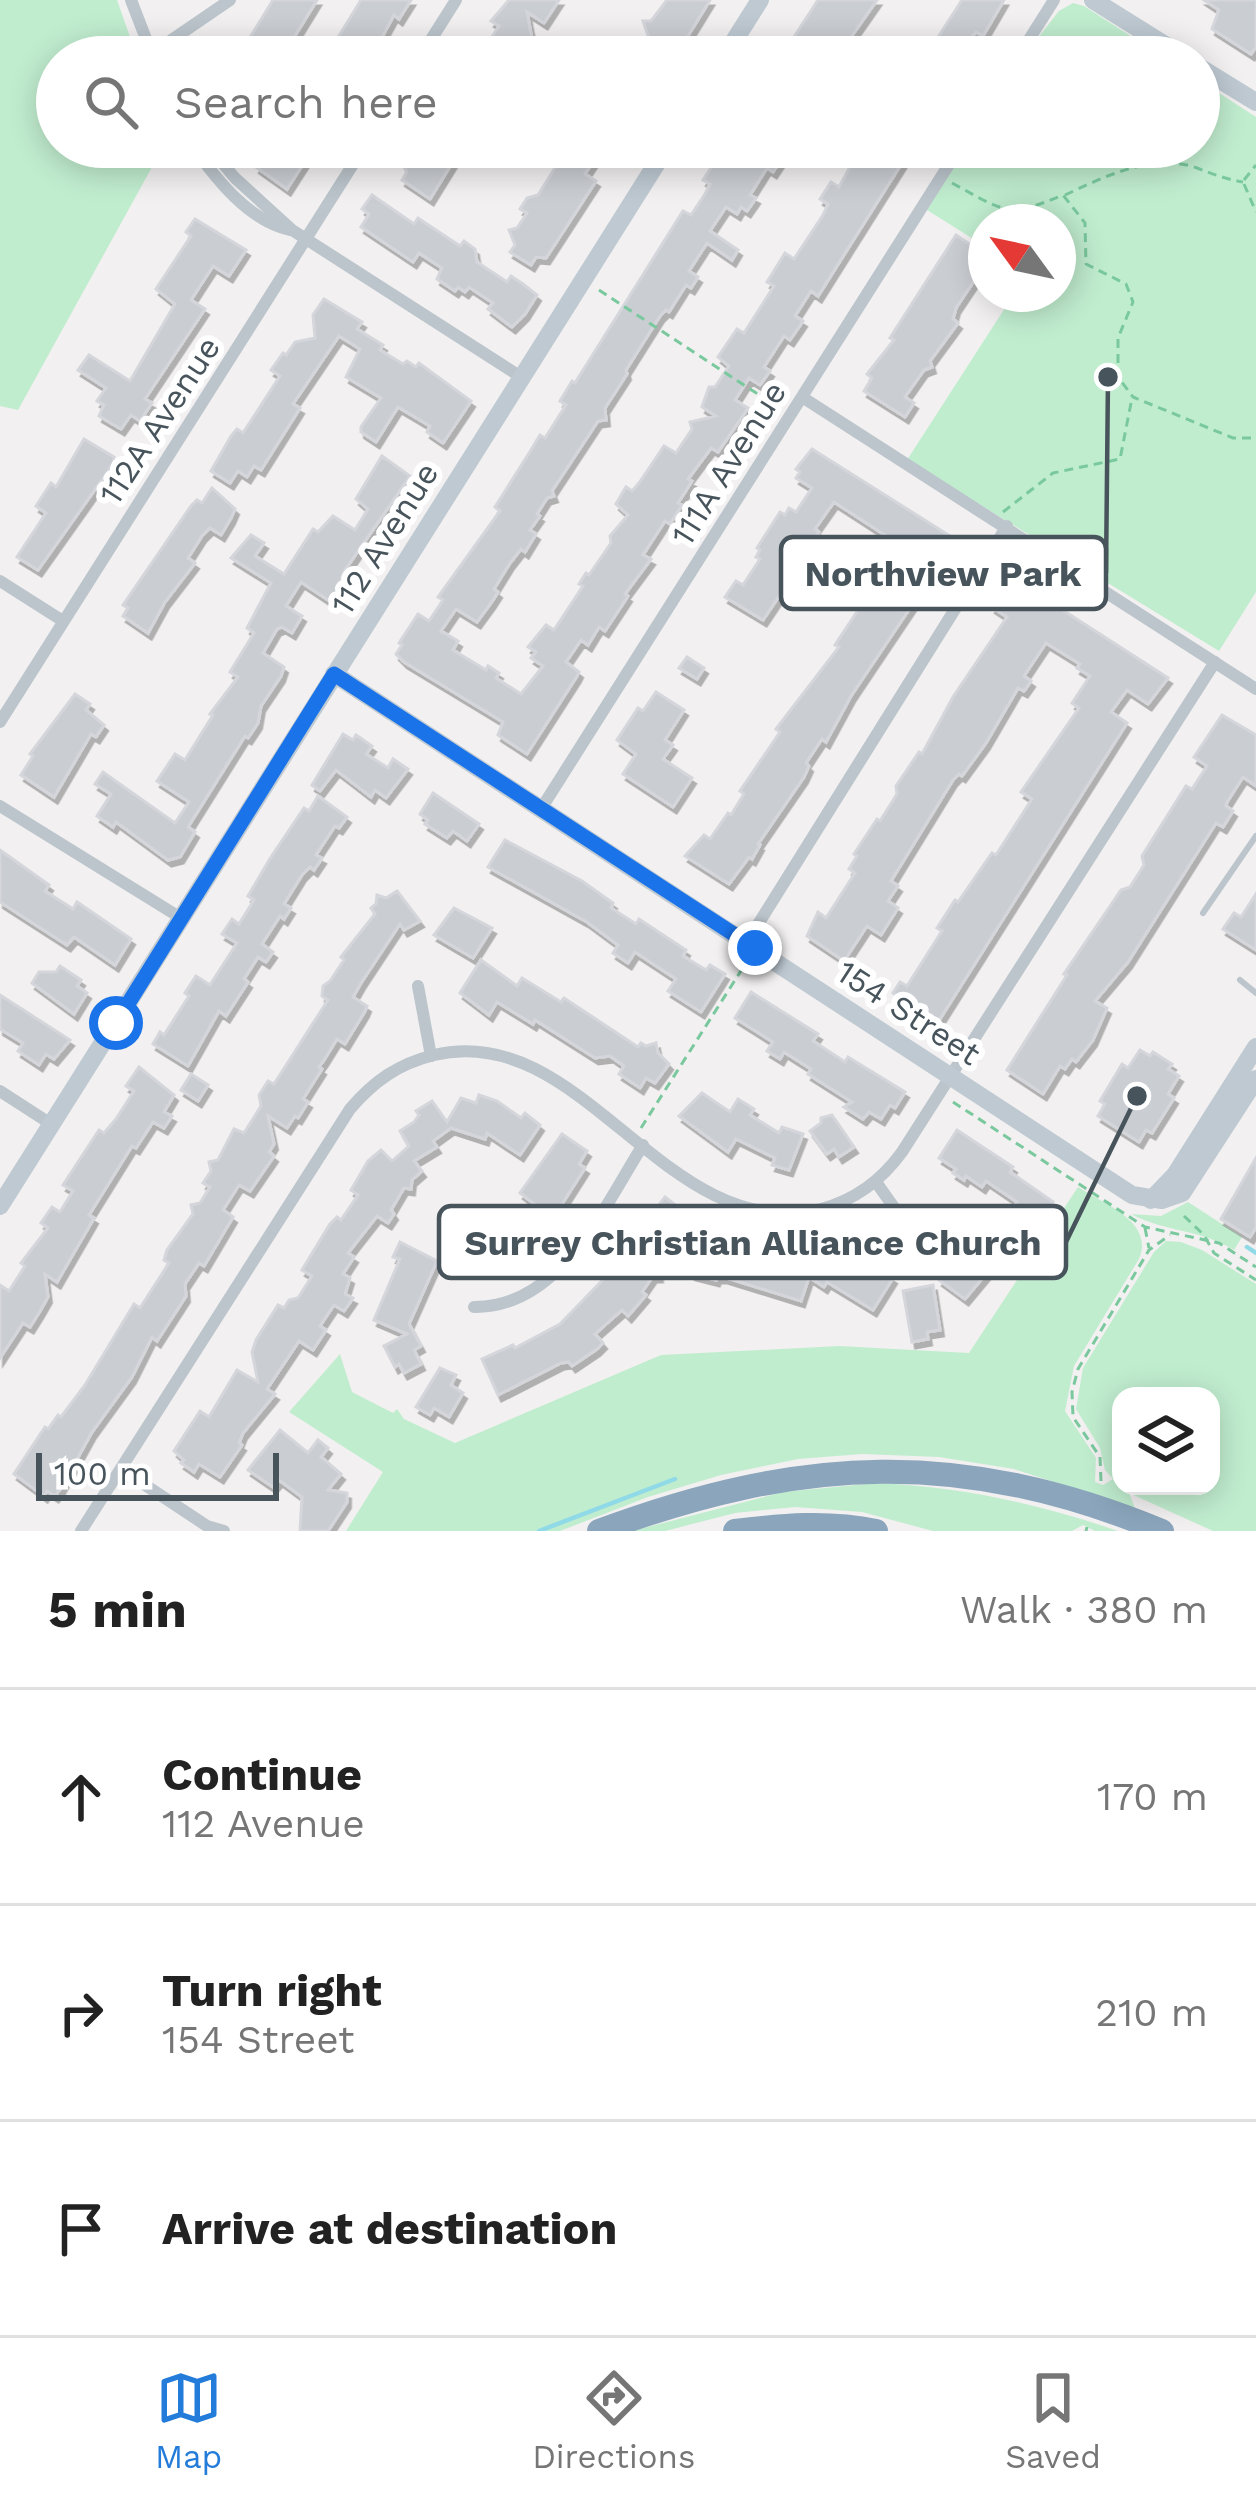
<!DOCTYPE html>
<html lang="en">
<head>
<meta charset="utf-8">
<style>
	body { margin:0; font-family:"Work Sans",sans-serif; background:#f6f6f6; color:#222 }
	.controls { position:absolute; right:36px; bottom:36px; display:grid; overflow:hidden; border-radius:24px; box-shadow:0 6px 30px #0003 }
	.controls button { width:108px; height:108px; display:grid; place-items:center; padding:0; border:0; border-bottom:3px solid #e0e0e0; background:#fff; color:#222; font:60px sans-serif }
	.compass { position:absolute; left:968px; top:204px; width:108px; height:108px; border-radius:50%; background:#fff; box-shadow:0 6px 30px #0003; rotate:303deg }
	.scale { position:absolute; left:36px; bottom:30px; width:243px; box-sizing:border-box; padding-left:12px; border:6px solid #48545c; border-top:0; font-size:33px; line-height:42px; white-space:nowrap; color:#48545c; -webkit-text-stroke:9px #fff; paint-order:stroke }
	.stop { position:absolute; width:36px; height:36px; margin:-27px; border:9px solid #1a73e8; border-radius:50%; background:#fff }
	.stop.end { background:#1a73e8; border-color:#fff; box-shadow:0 3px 12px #0008 }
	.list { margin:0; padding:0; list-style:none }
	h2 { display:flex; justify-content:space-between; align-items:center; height:156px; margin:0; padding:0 48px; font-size:51px }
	h2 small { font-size:39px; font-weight:400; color:#767676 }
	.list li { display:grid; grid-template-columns:78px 1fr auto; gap:36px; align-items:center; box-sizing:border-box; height:216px; padding:0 48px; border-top:3px solid #e0e0e0 }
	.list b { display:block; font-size:45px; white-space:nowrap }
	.list p { margin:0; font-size:39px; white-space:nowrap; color:#767676 }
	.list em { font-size:39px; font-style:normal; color:#767676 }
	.icon { flex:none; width:66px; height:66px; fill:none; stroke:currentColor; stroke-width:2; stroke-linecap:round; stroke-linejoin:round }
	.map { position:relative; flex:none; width:1256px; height:1531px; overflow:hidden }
	.search { position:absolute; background:#fff; box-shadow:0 6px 30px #0003; left:36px; right:36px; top:36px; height:132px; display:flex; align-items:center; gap:30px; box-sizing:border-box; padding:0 42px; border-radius:66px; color:#767676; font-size:45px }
	.sheet { height:804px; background:#fff }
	nav { display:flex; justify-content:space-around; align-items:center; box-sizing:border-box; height:168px; border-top:3px solid #e0e0e0; background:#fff; font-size:33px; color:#767676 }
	nav a { display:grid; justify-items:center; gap:6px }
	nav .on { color:#237cd9 }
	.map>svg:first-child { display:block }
	.green { fill:#c1edcf; fill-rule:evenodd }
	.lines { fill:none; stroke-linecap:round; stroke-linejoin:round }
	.stream { stroke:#90dae8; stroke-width:4.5 }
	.building { fill:#cacdd2; stroke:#d4d6db; stroke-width:3; filter:url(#shadow) }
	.path { stroke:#7ac99e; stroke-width:3; stroke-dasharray:9 6; stroke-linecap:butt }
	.lane { stroke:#bcc5cc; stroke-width:6 }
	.street { stroke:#bcc5cc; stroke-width:12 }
	.secondary { stroke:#bec9d2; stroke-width:18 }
	.highway { stroke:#8aa5bc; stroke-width:24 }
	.route { stroke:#1a73e8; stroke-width:15 }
	.labels { text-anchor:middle; stroke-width:12; stroke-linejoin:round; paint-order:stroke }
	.street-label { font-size:33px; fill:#48545c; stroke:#fff }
	.leader { fill:none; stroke:#48545c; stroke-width:4.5 }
	.callout-dot { fill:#48545c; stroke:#fff; stroke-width:4.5 }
	.callout { fill:#fff; stroke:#48545c; stroke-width:4.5 }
	.callout-label { font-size:36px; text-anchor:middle; font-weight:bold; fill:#48545c }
</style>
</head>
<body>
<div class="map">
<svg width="1256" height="1531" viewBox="0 0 1256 1531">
	<defs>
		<filter id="shadow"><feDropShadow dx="3.5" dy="6" stdDeviation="0" flood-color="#0004"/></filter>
	</defs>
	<rect width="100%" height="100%" fill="#f2f0f0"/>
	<!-- green -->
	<g class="green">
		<polygon points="0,0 117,0 137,57 57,57 57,147 153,147 157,158 18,410 0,406"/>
		<polygon points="1073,3 1084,6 1163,57 1023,57 1059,11"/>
		<polygon points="1199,80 1256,117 1256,592 1219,651 907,460 1014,294 1058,294 1058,222 986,222 986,247 927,210 966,147 1199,147"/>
		<path d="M 1078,1187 C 1104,1204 1155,1222 1139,1259 L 1074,1366 L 1065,1411 L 1096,1458 L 1095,1482 L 1103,1485 L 1113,1479 L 1105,1470 L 1100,1448 L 1076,1409 L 1083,1368 L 1154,1252 L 1166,1241 L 1181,1242 L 1202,1250 L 1256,1284 L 1256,1531 L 1213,1531 L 1129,1493 L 1135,1508 L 1014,1469 L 939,1457 L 862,1454 L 798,1459 L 721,1475 L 648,1497 L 560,1531 L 346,1531 L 383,1472 L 289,1412 L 340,1354 L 352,1392 L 393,1413 L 397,1409 L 404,1419 L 455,1443 L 661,1355 L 839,1346 L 969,1353 ZM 1121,1396 L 1211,1396 L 1211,1486 L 1121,1486 Z"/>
		<path d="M 1188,1202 L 1242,1237 L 1234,1250 C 1203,1230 1165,1232 1131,1214 L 1161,1216 Z"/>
		<path d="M 876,1483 C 961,1487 1037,1503 1118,1531 L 1095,1531 L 1083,1525 L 1072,1531 L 933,1531 L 862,1512 L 795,1507 L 735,1513 L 665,1531 L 632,1531 L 783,1492 Z"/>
	</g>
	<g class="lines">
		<!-- stream -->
		<g class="stream">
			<polyline points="1247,1247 1256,1253"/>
			<polyline points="539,1531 675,1479"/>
		</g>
	</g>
	<!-- building -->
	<g class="building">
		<polygon points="273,0 317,0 285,52 278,48 274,55 249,39"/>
		<polygon points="361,0 411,0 399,19 394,15 371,57 326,57"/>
		<polygon points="509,0 559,0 544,23 527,12 532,39 515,57 479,57 499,26 491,21"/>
		<polygon points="667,0 710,0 675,57 621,57 631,41 655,56 643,21 651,21"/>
		<polygon points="818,0 877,0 837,57 781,57"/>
		<polygon points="962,0 1004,0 983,36 976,32 954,57 904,57 904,52 933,45"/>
		<polygon points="1204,0 1256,0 1256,47 1251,54 1212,29 1219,10"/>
		<polygon points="267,147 281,147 291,154 294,147 314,147 287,189 256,167"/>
		<polygon points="431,147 462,147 430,199 402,180 407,172 402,163 409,153 412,150 424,157"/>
		<polygon points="568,147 603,147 585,174 596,181 546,258 536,257 531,265 510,252 515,245 509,230 517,228 527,213 520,209 527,198 538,195"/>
		<polygon points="725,147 775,147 781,160 773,172 767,168 750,195 756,198 747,211 741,207 737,214 726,207 710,231 738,250 732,260 707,243 689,271 698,277 691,288 686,285 669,312 666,310 660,316 626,370 627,374 605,408 606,420 598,421 552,491 554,496 547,498 537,514 540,516 530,530 536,534 525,552 521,549 510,563 494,589 498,592 491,603 477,622 456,609 441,631 458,641 453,650 486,670 488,666 499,673 496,678 521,694 543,666 531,658 536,652 528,647 546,625 554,630 583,586 579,584 586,573 589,575 611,543 610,536 628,515 616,504 626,487 632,491 639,483 664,446 676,453 692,429 690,422 716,416 702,407 709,387 715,387 729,366 718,357 737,329 744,333 774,286 767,282 785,253 794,259 823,215 828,204 820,199 831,182 839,187 861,147 912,147 818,296 811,291 795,316 803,321 790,340 784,336 764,367 770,371 760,385 749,378 735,400 748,408 718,452 711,448 688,479 692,481 678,503 682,505 670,524 665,521 643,555 651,559 625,594 628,596 605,631 599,627 588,645 581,640 566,662 579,672 577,676 527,754 498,735 503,722 404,662 396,654 402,645 399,643 418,614 429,621 443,600 438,597 500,511 495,507 531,450 540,435 545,438 566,405 560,401 572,381 575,383 683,211 691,215 705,194 710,184 703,180"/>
		<polygon points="372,195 414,224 418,218 460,246 464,241 475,249 477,262 507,282 511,276 523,284 537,295 525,314 512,327 488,309 493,303 469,287 465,292 458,287 455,291 437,279 442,268 419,253 413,262 361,227 369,214 362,209"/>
		<polygon points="195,219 246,250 229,276 213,266 191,300 205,309 145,399 152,403 140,421 131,415 121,429 99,416 104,405 97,401 106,388 78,370 89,355 130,381 175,304 156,289 191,236 186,232"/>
		<polygon points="956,235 986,255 986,263 956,308 953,319 958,323 930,361 932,367 924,370 905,397 914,403 905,417 864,391 872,378 867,374 894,340 890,338"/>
		<polygon points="324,299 362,322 357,329 383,345 380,350 403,364 407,361 416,367 419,363 471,401 443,443 427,432 430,426 398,407 376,442 361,432 361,427 381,398 346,377 360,349 339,336 293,404 300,408 261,470 254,466 247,477 238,471 230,483 211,471 231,436 237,429 243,433 280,376 271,370 283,353 286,355 295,342 315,338 313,315"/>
		<polygon points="84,439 114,457 113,464 38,570 17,557 46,513 36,506 51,483 56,487"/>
		<polygon points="812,449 961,543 946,570 931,565 910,594 916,599 851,696 826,742 822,739 806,763 809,766 804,777 758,844 760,845 752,859 749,857 729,884 685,856 704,835 710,839 728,813 731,815 744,794 740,791 780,732 776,729 839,647 835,645 876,583 874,574 885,569 891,574 908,550 834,502 815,529 819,532 814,539 821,544 813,556 808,553 763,620 725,597 736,581 743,585 760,559 756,557 760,550 757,548 780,512 785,515 789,508 796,512 812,488 796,478 800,472 796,469"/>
		<polygon points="382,456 410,476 343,573 341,580 344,582 331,602 301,582 286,606 302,616 292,633 282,627 277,629 263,653 284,667 281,676 261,706 258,723 248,738 245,736 188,827 195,832 180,857 168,860 116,822 113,827 97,816 111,794 95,784 103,772 175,823 189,802 157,781 175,754 185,760 213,715 210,714 238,677 230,672 254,633 247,628 271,583 231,558 251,535 264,543 255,556 284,574 313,529 318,532 333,516 355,530 368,509 356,499"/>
		<polygon points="212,488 235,509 231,518 221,535 210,528 202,536 188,558 195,563 165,602 148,633 123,616 128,608 123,605 191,506 197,500 202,503"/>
		<polygon points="1013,578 1168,678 1148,704 1127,690 1111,712 1127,723 938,1022 893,993 900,982 907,986 942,931 937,928 955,900 958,902 992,853 996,855 1032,799 1021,792 1079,708 1072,703 1090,676 1077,668 1080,664 1046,643 1024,676 1031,681 1024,691 1018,688 986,743 962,776 959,774 953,780 891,881 898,886 888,901 898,908 881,935 867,926 844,961 807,936 818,912 826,918 855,873 849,869 857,856 854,854 877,819 880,821 897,794 896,786 919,752 922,754 953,697 1007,617 992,607"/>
		<polygon points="687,657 704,668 697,679 679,668"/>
		<polygon points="656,692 684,710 665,740 673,745 663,759 692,778 673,807 623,774 636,754 617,740 638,708 643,711"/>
		<polygon points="75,694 90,704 86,710 104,725 96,737 91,734 54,797 21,775 33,756 30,754"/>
		<polygon points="1222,715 1256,735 1256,786 1243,777 1227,802 1226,806 1233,811 1223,827 1216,823 1128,962 1095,1001 1107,1008 1093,1040 1076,1062 1072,1059 1065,1069 1060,1066 1043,1094 1007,1070 1067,975 1064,974 1121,890 1130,887 1144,865 1142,856 1186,786 1192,789 1207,766 1194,757"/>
		<polygon points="343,734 353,740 356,735 372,746 366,754 388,768 393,759 408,769 386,798 375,790 371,797 336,770 320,791 312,785"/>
		<polygon points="433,793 479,824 467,841 453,831 447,838 425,824 428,820 420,814"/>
		<polygon points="318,796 347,817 339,828 335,826 316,855 322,858 314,870 310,867 302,875 284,904 291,908 284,919 280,916 262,944 273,952 266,962 258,957 244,979 248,982 226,1016 219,1011 188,1066 153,1044 160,1032 164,1035 189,996 185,993 196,976 210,985 237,943 222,934 232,919 239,924 254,900 248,896 271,857 304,808 309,811"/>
		<polygon points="505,840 582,881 613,903 611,908 636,924 639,919 651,927 686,950 683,956 706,970 710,965 725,974 701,1012 668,991 676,979 635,952 628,963 613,953 618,945 587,922 488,867"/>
		<polygon points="0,850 49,885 45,891 73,909 77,902 131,939 115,965 74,937 67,945 0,902"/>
		<polygon points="397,891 420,921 404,930 400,924 361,983 353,997 367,1006 365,1011 345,1044 337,1039 324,1060 319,1067 322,1069 303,1099 308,1102 298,1118 295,1116 287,1128 268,1116 274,1144 269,1152 274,1156 250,1191 239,1185 223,1210 233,1217 204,1266 199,1263 185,1284 186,1296 157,1341 152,1337 132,1377 92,1432 61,1488 55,1496 47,1491 44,1496 14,1474 45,1427 48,1429 58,1415 61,1417 85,1385 134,1304 140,1308 169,1263 164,1260 167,1250 193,1214 191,1205 200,1203 210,1187 203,1183 211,1171 209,1162 218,1160 234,1129 244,1133 261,1106 259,1095 268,1081 274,1084 328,1000 322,996 323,986 330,981 344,960 341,957 375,914 371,908 376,904 377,895 386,898"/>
		<polygon points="1256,894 1256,950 1223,929 1234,913 1241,917"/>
		<polygon points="454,908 492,928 473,958 434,935"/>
		<polygon points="481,960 517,986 522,978 561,1002 564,998 638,1047 641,1043 646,1046 656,1043 658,1053 669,1064 655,1083 646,1078 640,1088 619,1074 624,1066 610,1056 595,1058 535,1020 533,1024 497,1002 489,1015 460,993"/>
		<polygon points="60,966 81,980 77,986 87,993 74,1014 32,983 39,972 56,972"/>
		<polygon points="751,992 818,1034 813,1041 845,1062 848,1057 905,1092 895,1108 890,1105 881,1119 869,1112 863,1119 844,1107 852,1102 808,1074 811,1069 784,1052 780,1059 767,1051 773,1042 735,1018"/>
		<polygon points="0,995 70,1040 54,1059 46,1054 39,1065 18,1051 23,1043 0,1029"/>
		<polygon points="1140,1050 1150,1056 1153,1052 1172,1064 1168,1069 1179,1076 1168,1094 1174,1098 1152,1133 1146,1130 1139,1142 1098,1116 1105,1104 1100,1101 1122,1064 1128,1068"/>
		<polygon points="139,1067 174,1095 164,1112 172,1116 164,1128 153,1122 136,1148 132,1146 89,1215 94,1218 57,1282 45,1274 48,1297 40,1311 30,1327 23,1323 0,1358 0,1285 9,1291 25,1266 21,1263 48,1228 41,1223 52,1207 60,1212 73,1191 63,1185 99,1130 104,1133 116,1119 134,1091 126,1086"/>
		<polygon points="191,1074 208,1085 198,1101 181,1090"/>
		<polygon points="702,1093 730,1112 738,1099 754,1109 750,1115 779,1133 782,1127 803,1134 789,1170 772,1165 775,1158 736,1139 728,1152 679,1116"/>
		<polygon points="479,1095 497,1101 521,1118 525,1113 540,1125 520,1155 487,1133 485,1139 451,1128 433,1141 437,1147 414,1161 422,1171 412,1180 411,1189 404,1188 391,1210 394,1214 388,1223 377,1216 348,1253 354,1257 343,1274 350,1278 345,1294 353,1298 344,1311 334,1305 320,1326 326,1330 313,1350 299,1341 267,1389 275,1394 243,1433 239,1443 242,1445 220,1477 199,1464 194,1472 181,1463 184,1460 174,1451 200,1411 209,1417 237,1370 258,1382 252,1352 256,1340 278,1305 284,1308 289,1300 298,1298 312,1276 302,1270 330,1224 337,1217 341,1220 358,1195 351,1190 368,1161 381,1150 392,1161 409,1146 400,1131 414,1122 419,1115 416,1111 432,1101 447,1122 461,1098 476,1103"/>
		<polygon points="832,1115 854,1147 839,1157 834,1149 827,1154 810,1131 821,1123 821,1118"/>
		<polygon points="957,1130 1013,1167 1010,1172 1053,1202 1032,1233 1022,1226 1025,1220 1011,1211 1017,1202 986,1181 982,1187 966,1176 964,1180 953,1173 956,1169 939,1158"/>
		<polygon points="562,1134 587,1151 579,1164 585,1168 553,1218 520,1193"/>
		<polygon points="1256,1158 1256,1227 1250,1237 1221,1219"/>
		<polygon points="665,1197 688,1215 682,1224 687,1228 659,1263 659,1276 653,1276 642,1292 646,1295 628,1316 622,1310 595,1334 603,1343 597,1349 572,1366 569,1362 561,1363 498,1395 482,1359 513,1345 515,1348 560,1324 623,1259 618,1256 643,1222 640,1220 651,1206 655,1210"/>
		<polygon points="983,1226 1010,1245 965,1299 939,1280 948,1268 953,1271"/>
		<polygon points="704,1237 721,1242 720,1246 779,1259 781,1254 794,1258 795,1253 824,1262 833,1249 862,1267 866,1261 893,1278 873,1310 827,1282 824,1287 809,1277 801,1301 724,1277 717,1277 716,1280 692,1274"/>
		<polygon points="400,1242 437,1261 409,1324 421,1346 414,1350 421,1364 404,1373 399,1364 395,1367 384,1346 407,1334 374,1320 400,1259 393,1257"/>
		<polygon points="933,1285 940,1330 927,1332 928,1339 912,1342 903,1291"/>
		<polygon points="440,1368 456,1375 451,1385 463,1393 449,1417 434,1408 430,1415 416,1407"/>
		<polygon points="280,1430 308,1453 318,1440 328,1448 321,1457 341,1474 328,1490 347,1493 347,1502 328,1531 300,1531 302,1497 279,1480 273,1487 248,1470"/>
	</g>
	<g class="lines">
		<!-- path -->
		<g class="path">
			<polyline points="1244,180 1256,165"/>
			<path d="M 952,183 C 1004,211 1006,219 1063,195 L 1085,223 L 1086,264 L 1126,284 L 1133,302 L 1118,338 L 1118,377 L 1133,397 L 1233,438 L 1256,438"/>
			<polyline points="1244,184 1256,212"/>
			<path d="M 1065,195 C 1104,177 1153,152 1197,168 C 1213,174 1225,179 1243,182"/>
			<polyline points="599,290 776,406"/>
			<polyline points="1003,512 1053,473 1120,459 1132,398"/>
			<polyline points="953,1102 1145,1227 1219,1243 1256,1267"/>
			<polyline points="641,1128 744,966"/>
			<polyline points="1184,1216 1204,1235 1214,1253 1256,1280"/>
			<polyline points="1145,1228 1149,1248"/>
			<polyline points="1101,1481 1100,1457 1073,1417 1072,1392 1078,1369 1149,1250 1170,1235"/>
			<polyline points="1086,1531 1087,1527"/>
		</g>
		<!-- lane -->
		<g class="lane">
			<polyline points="1203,913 1256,836"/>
			<polyline points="1240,980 1256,993"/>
		</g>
		<!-- street -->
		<g class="street">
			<polyline points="131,0 153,57"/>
			<polyline points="151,54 230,0"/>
			<polyline points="420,57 456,0"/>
			<polyline points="1018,57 1054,0"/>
			<path d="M 193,147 C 217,180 248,220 290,230"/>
			<polyline points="209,147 235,178 292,230 521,377"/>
			<polyline points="802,397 1256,689"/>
			<polyline points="0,581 63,621"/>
			<polyline points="0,722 364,147"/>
			<polyline points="0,806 181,918"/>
			<polyline points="541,809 960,147"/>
			<polyline points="747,942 1007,526"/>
			<polyline points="418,986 431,1056"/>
			<polyline points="0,1091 51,1124"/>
			<polyline points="876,1182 905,1223"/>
			<path d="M 474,1307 C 560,1308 603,1208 643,1145"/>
			<polyline points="121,1469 207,1526 224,1531"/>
			<path d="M 81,1531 L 350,1109 C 374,1081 398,1064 434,1055 C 584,1019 665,1247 821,1209 C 855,1200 881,1181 902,1152 L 1215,662"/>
		</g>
		<!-- secondary -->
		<g class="secondary">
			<polyline points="1093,0 1184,57"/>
			<polyline points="724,57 760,0"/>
			<polyline points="1199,67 1256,102"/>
			<polyline points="334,674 1132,1195 1162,1200 1182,1193 1256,1079"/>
			<polyline points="1151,1200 1175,1175 1256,1047"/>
			<polyline points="0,1206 667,147"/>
		</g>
		<!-- highway -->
		<g class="highway">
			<path d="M 599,1531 C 801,1456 961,1448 1162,1531"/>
			<path d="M 735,1531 C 783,1525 828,1521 876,1531"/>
		</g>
	</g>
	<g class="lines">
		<!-- route -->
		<polyline class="route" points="116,1023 334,674 755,948"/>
	</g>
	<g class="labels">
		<!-- street labels -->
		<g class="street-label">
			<text transform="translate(159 420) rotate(-57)" y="12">112A Avenue</text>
			<text transform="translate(728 463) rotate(-58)" y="12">111A Avenue</text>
			<text transform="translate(384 538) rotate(-58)" y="12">112 Avenue</text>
			<text transform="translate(909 1012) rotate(33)" y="12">154 Street</text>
		</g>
	</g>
	<!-- callouts -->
	<path class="leader" d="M1108 377L1106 573M1137 1096L1066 1242"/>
	<g class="callout-dot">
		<circle cx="1108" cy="377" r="12"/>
		<circle cx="1137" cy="1096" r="12"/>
	</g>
	<g class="callout">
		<rect x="781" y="537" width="325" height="72" rx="12"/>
		<rect x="439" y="1206" width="627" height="72" rx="12"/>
	</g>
	<g class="callout-label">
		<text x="943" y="586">Northview Park</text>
		<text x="753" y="1255">Surrey Christian Alliance Church</text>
	</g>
</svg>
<div class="controls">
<button><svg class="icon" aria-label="layers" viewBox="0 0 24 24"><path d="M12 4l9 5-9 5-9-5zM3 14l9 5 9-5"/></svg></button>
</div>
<svg class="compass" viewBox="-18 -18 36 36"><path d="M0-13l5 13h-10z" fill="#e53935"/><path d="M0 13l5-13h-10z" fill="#767676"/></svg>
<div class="scale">100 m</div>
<div class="stop" style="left:116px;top:1023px"></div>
<div class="stop end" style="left:755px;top:948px"></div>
<div class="search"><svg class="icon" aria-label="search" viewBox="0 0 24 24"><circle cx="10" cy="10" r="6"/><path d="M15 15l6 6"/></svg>Search here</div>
</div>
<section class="sheet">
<h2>5 min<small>Walk · 380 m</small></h2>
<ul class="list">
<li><svg class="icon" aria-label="ahead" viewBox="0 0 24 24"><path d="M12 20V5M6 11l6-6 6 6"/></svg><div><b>Continue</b><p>112 Avenue</p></div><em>170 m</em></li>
<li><svg class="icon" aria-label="right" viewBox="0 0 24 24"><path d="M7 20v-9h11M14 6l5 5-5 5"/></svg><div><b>Turn right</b><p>154 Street</p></div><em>210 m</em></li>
<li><svg class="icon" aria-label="arrive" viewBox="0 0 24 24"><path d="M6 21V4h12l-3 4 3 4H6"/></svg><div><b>Arrive at destination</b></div></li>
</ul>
</section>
<nav>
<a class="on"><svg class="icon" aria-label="map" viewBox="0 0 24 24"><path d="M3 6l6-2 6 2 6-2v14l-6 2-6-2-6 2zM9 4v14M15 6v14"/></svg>Map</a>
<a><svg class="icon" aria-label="directions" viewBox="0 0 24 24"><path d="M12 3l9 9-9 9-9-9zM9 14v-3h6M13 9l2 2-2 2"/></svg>Directions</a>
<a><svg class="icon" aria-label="saved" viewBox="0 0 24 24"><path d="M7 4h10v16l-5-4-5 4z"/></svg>Saved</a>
</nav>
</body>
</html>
